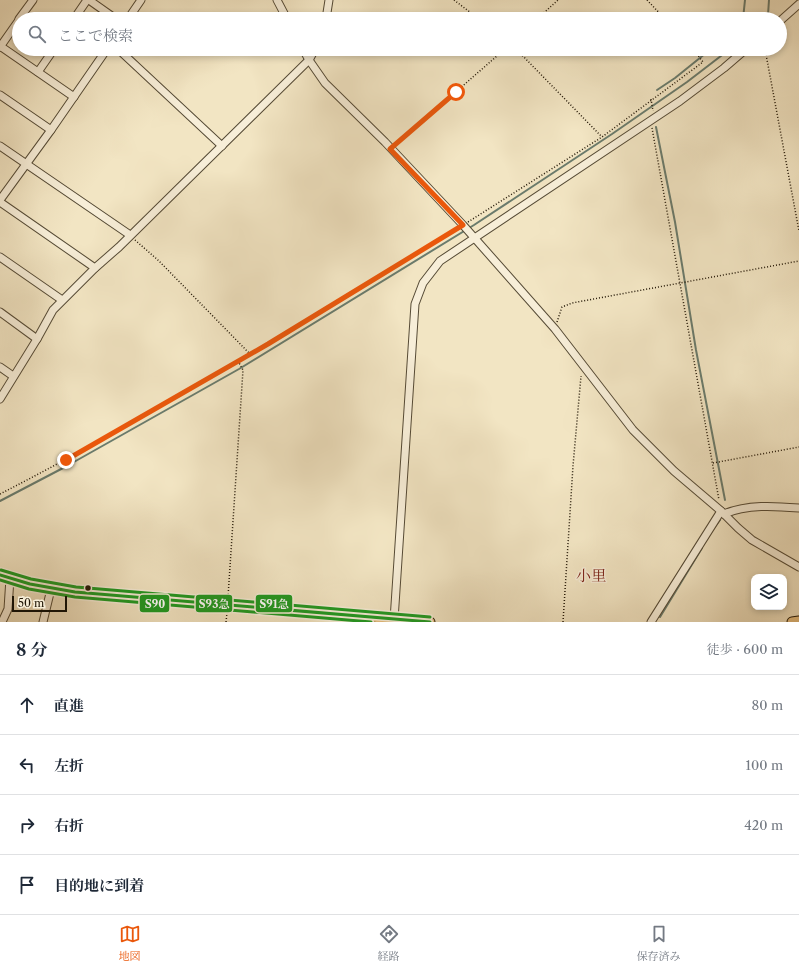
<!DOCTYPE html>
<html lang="ja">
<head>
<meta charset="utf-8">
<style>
	body { margin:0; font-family:"Libre Caslon Text","Noto Serif JP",serif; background:#f2f2f3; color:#1f2937 }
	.controls { position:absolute; right:12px; bottom:12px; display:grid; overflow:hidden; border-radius:8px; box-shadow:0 2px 6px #0003 }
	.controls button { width:36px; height:36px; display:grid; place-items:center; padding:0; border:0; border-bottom:1px solid #e0e1e3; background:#fff; color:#1f2937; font:20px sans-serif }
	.scale { position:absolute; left:12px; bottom:10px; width:55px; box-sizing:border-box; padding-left:4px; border:2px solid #211606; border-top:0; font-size:11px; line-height:14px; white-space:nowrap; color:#211606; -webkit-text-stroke:3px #f7eed8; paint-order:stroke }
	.stop { position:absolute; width:12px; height:12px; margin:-9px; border:3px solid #ea580c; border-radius:50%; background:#fff }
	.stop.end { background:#ea580c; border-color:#fff; box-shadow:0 1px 4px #0008 }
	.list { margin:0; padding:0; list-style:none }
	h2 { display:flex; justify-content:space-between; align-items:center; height:52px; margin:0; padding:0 16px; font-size:17px }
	h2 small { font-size:13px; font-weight:400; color:#747a83 }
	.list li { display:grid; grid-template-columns:26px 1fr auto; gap:12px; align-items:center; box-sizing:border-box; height:60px; padding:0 16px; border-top:1px solid #e0e1e3 }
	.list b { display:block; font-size:15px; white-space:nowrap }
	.list em { font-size:13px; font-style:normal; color:#747a83 }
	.icon { flex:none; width:22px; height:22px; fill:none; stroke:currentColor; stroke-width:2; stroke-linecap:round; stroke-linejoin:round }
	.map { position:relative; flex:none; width:799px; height:622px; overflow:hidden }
	.search { position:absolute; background:#fff; box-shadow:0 2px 6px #0003; left:12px; right:12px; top:12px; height:44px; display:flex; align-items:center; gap:10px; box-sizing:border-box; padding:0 14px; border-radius:22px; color:#747a83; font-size:15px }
	.sheet { height:292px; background:#fff }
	nav { display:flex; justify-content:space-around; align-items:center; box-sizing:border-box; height:56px; border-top:1px solid #e0e1e3; background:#fff; font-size:11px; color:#747a83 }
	nav a { display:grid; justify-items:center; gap:2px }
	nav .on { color:#ea580c }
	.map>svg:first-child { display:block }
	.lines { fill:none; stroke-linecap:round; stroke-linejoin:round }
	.stream { stroke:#6a7b6c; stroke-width:2 }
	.minor-casing { stroke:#554a35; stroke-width:9 }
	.major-casing { stroke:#211606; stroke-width:11 }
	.path { stroke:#211606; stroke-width:1.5; stroke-dasharray:1 2; stroke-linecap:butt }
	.minor { stroke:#f7eed8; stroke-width:7 }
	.major { stroke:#e9c282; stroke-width:9 }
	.bus-1-casing { stroke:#f7eed8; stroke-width:6 }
	.bus-2-casing { stroke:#f7eed8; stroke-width:6 }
	.bus-3-casing { stroke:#f7eed8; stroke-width:6 }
	.bus-1 { stroke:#292; stroke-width:3 }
	.bus-2 { stroke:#292; stroke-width:3 }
	.bus-3 { stroke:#292; stroke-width:3 }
	.route { stroke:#ea580c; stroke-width:5 }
	.bus-dot { fill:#211606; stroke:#f7eed8; stroke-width:1.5 }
	.labels { text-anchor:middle; stroke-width:3; stroke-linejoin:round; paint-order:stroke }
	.neighbourhood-label { font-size:15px; fill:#7a1f14; stroke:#f7eed8 }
	.line-badge { stroke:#f7eed8; stroke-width:1.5 }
	.badge-label { font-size:11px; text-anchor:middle; font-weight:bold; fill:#fff }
</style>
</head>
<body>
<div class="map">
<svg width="799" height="622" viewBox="0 0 799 622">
	<rect width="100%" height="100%" fill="#f2e5c3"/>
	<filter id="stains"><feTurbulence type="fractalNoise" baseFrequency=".005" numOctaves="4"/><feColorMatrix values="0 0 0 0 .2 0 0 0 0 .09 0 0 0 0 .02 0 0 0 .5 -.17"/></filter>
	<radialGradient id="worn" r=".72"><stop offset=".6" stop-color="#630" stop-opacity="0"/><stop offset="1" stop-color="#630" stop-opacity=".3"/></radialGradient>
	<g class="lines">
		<!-- stream -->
		<g class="stream">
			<polyline points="743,19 745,0"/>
			<polyline points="763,19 768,15 769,0"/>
			<polyline points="657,90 675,78 711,49"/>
			<polyline points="656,127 675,222 696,350 725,500"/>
			<polyline points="0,501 65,467 239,369 474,225 612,134 687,82 730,49"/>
			<polyline points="711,532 720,520"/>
			<polyline points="660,617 702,548"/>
		</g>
		<!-- minor casing -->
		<g class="minor-casing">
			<g id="minor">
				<polyline points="89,0 116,19"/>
				<polyline points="277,0 287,19"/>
				<polyline points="19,19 33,0"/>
				<polyline points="74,19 87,0"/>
				<polyline points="128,19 141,0"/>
				<polyline points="326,19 329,0"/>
				<polyline points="780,21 799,4"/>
				<polyline points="0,46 74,97"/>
				<polyline points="0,47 19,20"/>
				<polyline points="118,49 222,146"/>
				<polyline points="303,49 309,60 325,83 385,142 463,225 555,329 633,430 674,471 721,511 738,528 752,540 799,567"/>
				<polyline points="38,72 54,49"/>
				<polyline points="0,95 51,130"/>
				<polyline points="0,146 130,235"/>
				<polyline points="0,200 51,130 107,49"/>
				<polyline points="0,202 95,268"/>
				<polyline points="0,257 62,300"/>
				<polyline points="0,312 37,339"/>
				<polyline points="0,367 13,376"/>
				<polyline points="0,399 37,339 53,310 95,268 119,247 309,60 315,49"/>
				<path d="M 724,514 C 747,504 775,506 799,508"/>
				<polyline points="394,620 415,304 423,283 440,261 680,101 724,68 746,49"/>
				<polyline points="2,622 8,609 10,578"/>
				<polyline points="43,622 51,589"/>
				<polyline points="651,622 721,511"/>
			</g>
		</g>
		<!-- major casing -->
		<g class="major-casing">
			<g id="major">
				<polyline points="0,575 30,584 75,592 430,622"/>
				<polyline points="792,622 799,621"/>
			</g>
		</g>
		<!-- path -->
		<g class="path">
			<polyline points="454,0 479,19"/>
			<polyline points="647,0 665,19"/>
			<polyline points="537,19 558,0"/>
			<polyline points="516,49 602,137"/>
			<polyline points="765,49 799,231"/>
			<polyline points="651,99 653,111"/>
			<polyline points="652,128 719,500"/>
			<polyline points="396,144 505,49"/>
			<polyline points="468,222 602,137 703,62 693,49"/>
			<polyline points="135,240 159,261 250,354"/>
			<polyline points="557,322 562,307 572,303 799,261"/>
			<polyline points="713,463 799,447"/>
			<path d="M 0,494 C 156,414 306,320 457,229"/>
			<polyline points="228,597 243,370 238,361"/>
			<polyline points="226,622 227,613"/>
			<polyline points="563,622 573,466 581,376"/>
		</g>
		<!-- minor -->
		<use href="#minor" class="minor"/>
		<!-- major -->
		<use href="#major" class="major"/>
		<!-- bus-1 casing -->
		<g class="bus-1-casing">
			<polyline id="bus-1" points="0,575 30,584 75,592 430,622"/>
		</g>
		<!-- bus-2 casing -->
		<g class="bus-2-casing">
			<polyline id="bus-2" points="0,580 29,589 75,597 371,622"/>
		</g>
		<!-- bus-3 casing -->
		<g class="bus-3-casing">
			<polyline id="bus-3" points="1,570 31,579 76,587 430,617"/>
		</g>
		<!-- bus-1 -->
		<use href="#bus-1" class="bus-1"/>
		<!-- bus-2 -->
		<use href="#bus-2" class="bus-2"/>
		<!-- bus-3 -->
		<use href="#bus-3" class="bus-3"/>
	</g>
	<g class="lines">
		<!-- route -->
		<polyline class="route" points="66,460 268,344 463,225 390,149 456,92"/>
	</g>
	<!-- markers -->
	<circle class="bus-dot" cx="88" cy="588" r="3.5"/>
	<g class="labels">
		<!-- neighbourhood labels -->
		<g class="neighbourhood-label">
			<text x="591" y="581">小里</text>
		</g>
	</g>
	<g class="line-badge">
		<rect x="139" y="594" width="31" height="19" rx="4" fill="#292"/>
		<rect x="195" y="594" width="38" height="19" rx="4" fill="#292"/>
		<rect x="255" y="594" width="38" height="19" rx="4" fill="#292"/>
	</g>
	<g class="badge-label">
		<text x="155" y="608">S90</text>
		<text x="214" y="608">S93急</text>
		<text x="274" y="608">S91急</text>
	</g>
	<rect width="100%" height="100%" filter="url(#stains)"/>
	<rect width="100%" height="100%" fill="url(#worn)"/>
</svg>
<div class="controls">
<button><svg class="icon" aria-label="layers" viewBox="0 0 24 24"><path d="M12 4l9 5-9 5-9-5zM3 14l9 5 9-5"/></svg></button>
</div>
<div class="scale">50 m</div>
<div class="stop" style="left:456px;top:92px"></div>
<div class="stop end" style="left:66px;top:460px"></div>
<div class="search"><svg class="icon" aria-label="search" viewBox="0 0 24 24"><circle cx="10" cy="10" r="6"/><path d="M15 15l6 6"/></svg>ここで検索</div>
</div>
<section class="sheet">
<h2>8 分<small>徒歩 · 600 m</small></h2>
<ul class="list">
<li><svg class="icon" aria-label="ahead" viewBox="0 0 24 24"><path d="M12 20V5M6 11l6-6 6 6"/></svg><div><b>直進</b></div><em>80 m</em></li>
<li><svg class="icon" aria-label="left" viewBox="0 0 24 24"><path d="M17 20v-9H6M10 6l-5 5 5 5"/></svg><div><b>左折</b></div><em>100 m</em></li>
<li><svg class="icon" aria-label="right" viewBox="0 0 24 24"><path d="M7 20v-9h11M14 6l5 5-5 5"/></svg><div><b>右折</b></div><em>420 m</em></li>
<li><svg class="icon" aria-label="arrive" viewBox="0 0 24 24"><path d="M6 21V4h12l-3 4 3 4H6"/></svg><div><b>目的地に到着</b></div></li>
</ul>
</section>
<nav>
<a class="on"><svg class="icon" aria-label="map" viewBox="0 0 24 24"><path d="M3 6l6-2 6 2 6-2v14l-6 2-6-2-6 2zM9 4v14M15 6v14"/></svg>地図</a>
<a><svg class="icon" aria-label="directions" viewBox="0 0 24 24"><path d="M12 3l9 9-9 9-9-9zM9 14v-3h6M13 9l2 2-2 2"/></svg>経路</a>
<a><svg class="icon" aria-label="saved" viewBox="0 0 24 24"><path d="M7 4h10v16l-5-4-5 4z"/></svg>保存済み</a>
</nav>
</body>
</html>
